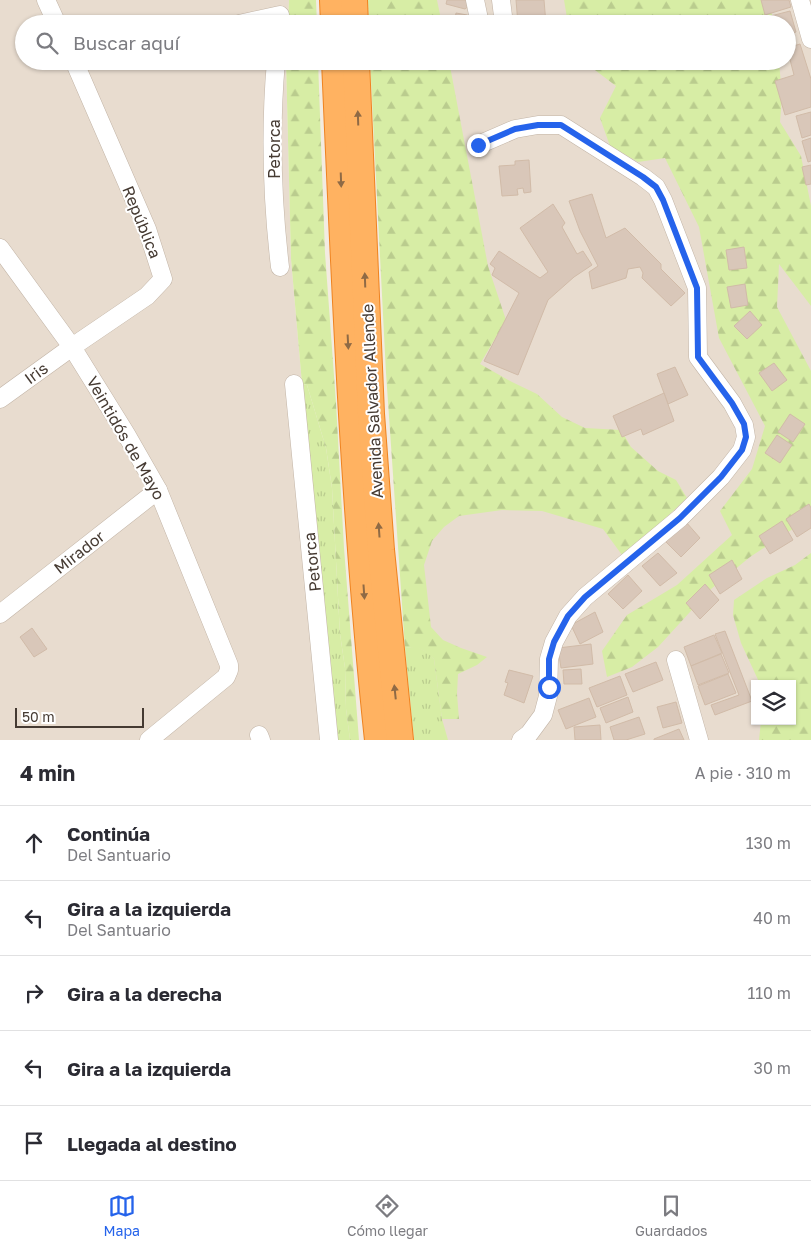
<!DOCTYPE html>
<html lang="es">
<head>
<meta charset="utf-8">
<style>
	body { margin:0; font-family:"Golos Text",sans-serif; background:#f7f7f7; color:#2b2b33 }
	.controls { position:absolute; right:15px; bottom:15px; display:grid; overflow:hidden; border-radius:0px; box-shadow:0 1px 4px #0004 }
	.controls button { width:45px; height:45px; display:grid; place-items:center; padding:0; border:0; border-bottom:1px solid #e1e1e2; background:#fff; color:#2b2b33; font:25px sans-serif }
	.scale { position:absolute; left:15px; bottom:12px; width:129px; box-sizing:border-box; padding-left:5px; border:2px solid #453a32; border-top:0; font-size:14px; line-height:18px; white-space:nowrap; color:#453a32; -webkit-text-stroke:4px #fff; paint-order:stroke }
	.stop { position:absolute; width:15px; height:15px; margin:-11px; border:4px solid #2563eb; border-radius:50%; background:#fff }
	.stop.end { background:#2563eb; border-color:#fff; box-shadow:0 1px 5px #0008 }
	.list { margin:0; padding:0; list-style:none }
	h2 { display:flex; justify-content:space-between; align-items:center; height:65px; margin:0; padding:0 20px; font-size:21px }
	h2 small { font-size:16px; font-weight:400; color:#7c7c81 }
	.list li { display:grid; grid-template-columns:32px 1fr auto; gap:15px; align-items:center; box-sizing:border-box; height:75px; padding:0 20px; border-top:1px solid #e1e1e2 }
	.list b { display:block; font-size:19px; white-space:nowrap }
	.list p { margin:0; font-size:16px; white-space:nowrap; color:#7c7c81 }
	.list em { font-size:16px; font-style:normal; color:#7c7c81 }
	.icon { flex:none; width:28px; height:28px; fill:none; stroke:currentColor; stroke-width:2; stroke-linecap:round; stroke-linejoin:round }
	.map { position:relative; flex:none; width:811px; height:740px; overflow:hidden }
	.search { position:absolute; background:#fff; box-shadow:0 1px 4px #0004; left:15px; right:15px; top:15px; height:55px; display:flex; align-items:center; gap:12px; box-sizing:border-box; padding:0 18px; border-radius:28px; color:#7c7c81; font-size:19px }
	.sheet { height:440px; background:#fff }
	nav { display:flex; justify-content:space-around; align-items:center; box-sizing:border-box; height:70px; border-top:1px solid #e1e1e2; background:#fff; font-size:14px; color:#7c7c81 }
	nav a { display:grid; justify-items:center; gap:2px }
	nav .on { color:#2563eb }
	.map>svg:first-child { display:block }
	.residential { fill:#e8dccf; fill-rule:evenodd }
	.grass { fill:url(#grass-tufts) }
	.forest { fill:url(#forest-firs) }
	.building { fill:#d9c7b9; stroke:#d1bba8 }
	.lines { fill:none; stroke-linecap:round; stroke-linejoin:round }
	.minor-casing { stroke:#c2b4a6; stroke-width:19 }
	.highway-casing { stroke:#ef8320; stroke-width:28 }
	.minor { stroke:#fff; stroke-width:18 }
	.highway { stroke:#ffb261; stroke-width:26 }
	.oneway { fill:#8f6a45 }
	.route { stroke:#2563eb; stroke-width:6 }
	.labels { text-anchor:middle; stroke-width:4; stroke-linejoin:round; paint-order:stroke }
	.street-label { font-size:16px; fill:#453a32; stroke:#fff }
</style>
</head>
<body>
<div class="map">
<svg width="811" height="740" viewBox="0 0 811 740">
	<defs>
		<pattern id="grass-tufts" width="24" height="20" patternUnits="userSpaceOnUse" patternTransform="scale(1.25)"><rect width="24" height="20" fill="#d7eda5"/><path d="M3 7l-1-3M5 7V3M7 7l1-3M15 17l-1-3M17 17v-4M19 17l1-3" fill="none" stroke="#bacc8e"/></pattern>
		<pattern id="forest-firs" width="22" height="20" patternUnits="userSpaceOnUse" patternTransform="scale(1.25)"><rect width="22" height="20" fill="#d7eda5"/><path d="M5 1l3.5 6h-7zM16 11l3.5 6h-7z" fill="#bacc8e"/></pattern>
	</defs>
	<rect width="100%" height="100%" fill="#f3ebe1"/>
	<!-- residential -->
	<g class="residential">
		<polygon points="0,0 289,0 288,24 24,24 24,61 286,61 291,259 302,384 350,740 0,740"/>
		<path d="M 382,0 L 811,0 L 811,740 L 415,740 L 384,61 L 787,61 L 787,24 L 383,24 ZM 755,684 L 792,684 L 792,721 L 755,721 Z"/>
	</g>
	<!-- grass -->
	<g class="grass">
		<polygon points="302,384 307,385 326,448 332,488 340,634 345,668 346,709 350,740 336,740"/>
		<polygon points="417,647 429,653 434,659 442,719 448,740 414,740 405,648"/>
	</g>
	<!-- forest -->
	<g class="forest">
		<polygon points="289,0 316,0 317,24 288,24"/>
		<polygon points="368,0 437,0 442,24 369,24"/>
		<polygon points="564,0 769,0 774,24 568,24"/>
		<polygon points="286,61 318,61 325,253 336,403 344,548 359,740 350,740 346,709 345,668 340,634 332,488 326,448 307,385 302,384 291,259"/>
		<path d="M 370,61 L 449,61 L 488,266 L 506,320 L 480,364 L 512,382 L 537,394 L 562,417 L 585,428 L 621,430 L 631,447 L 658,471 L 676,480 L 687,498 L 642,540 L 622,555 L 603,529 L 542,511 L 502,510 L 459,516 L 444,527 L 432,541 L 424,565 L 431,627 L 443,640 L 461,648 L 487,657 L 477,665 L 458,674 L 457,694 L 459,719 L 442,719 L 434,659 C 425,649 418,647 405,648 L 386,373 Z"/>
		<polygon points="583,61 779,61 782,96 780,122 801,156 811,206 811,306 779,264 777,307 811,371 811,517 750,557 711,589 658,647 632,667 607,677 602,651 627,615 677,585 732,535 720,511 752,469 765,426 719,338 699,227 665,158 638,162 610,146 600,118 616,86"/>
		<polygon points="811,553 811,740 759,740 761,721 792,721 792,684 760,684 741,643 733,615 734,600 767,578 795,565"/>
	</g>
	<!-- building -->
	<g class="building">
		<polygon points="447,0 469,0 469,6 465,9 446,4"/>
		<polygon points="516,0 544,0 546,24 518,24"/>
		<polygon points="761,0 789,0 791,7 765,15"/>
		<polygon points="790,11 796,32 787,34 787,24 765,24 763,18"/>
		<polygon points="456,13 467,15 473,19 475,24 454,24"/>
		<polygon points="800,44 811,79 811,107 785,115 775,81 794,75 787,48"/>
		<polygon points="811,112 811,135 802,138 796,116"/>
		<polygon points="811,138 811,161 808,162 802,141"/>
		<polygon points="529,160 531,192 524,193 523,188 517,189 518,195 502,196 499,166 515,165 515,161"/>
		<polygon points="811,165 811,184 806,185 802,167"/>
		<polygon points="592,194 606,238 625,228 661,264 661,269 685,293 671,306 642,278 643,273 640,267 628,269 626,278 592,289 589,272 598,266 580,231 569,201"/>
		<polygon points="553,204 565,223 562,227 577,254 583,251 592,265 574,277 548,300 518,375 484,361 519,293 492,275 495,268 490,264 499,251 540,278 548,272 520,228"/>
		<polygon points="744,247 747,268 729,270 726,250"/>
		<polygon points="745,284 748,305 731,308 727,287"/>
		<polygon points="750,311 762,325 747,339 734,326"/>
		<polygon points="774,363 787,380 772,391 759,373"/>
		<polygon points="675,367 688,395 668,404 657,374"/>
		<polygon points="664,393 674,421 643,435 641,429 622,437 613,416"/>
		<polygon points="790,414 805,424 793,442 778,432"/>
		<polygon points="777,435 792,445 780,463 765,453"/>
		<polygon points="809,504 811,508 811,528 797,537 786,519"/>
		<polygon points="782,521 793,540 770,554 759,536"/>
		<polygon points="686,522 700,538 681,557 666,542"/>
		<polygon points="658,553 677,573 660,586 642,566"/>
		<polygon points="732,560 742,579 720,594 709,575"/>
		<polygon points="628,575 642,591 623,609 608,594"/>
		<polygon points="705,584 719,600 700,619 686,603"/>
		<polygon points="595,612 603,632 580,644 571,625"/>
		<polygon points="32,628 47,649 34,657 20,637"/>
		<polygon points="725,631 752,701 715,715 711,705 739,695 715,634"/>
		<polygon points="714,635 722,653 691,666 684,647"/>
		<polygon points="591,644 593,664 561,668 558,648"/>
		<polygon points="721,654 729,673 698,685 691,666"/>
		<polygon points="656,662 663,680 633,692 625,674"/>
		<polygon points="581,669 582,684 564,684 563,670"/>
		<polygon points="509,670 533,676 524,703 504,695 508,683 505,682"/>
		<polygon points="728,674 736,693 705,705 698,686"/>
		<polygon points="620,676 627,695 597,707 589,688"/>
		<polygon points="628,697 633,712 606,723 600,708"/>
		<polygon points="589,698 596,717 566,729 558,710"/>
		<polygon points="676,702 682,723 663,728 657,707"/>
		<polygon points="639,717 645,734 626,740 614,740 610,727"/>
		<polygon points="600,725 601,740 575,740 574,727"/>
		<polygon points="679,729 684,740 654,740 654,739"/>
	</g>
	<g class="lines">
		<!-- minor casing -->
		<g class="minor-casing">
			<g id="minor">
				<polyline points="46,0 57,24"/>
				<polyline points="475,0 480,24"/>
				<polyline points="501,0 504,24"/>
				<polyline points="800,0 811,39"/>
				<polyline points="239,24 280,15"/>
				<path d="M 276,61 C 270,129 272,199 280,267"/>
				<polyline points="478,145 515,129 538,125 561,125 643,177 656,187 663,200 697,288 698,357 732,403 744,425 746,437 742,450 721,477 680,518 585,597 568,616 554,642 549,659 548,696 543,715 529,734 521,740"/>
				<polyline points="0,248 72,347 126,434 158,490 229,665 229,670 226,677 149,740"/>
				<polyline points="294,384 329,740"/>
				<polyline points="0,399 72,347 147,296 163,279 147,229 74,61"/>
				<polyline points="0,614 158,490"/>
				<polyline points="676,660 699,740"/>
				<polyline points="259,735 261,740"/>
			</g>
		</g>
		<!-- highway casing -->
		<g class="highway-casing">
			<g id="highway">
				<polyline points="333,0 334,24"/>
				<polyline points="354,0 355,24"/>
				<path d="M 335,61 C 345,288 354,515 378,740"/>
				<polyline points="356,61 371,414 381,550 400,740"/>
			</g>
		</g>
		<!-- minor -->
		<use href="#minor" class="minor"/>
		<!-- highway -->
		<use href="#highway" class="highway"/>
	</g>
	<!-- one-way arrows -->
	<defs><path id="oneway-solid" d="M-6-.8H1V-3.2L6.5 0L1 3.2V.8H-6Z" transform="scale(1.25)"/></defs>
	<g class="oneway">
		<use href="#oneway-solid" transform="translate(358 118) rotate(-92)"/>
		<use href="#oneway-solid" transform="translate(341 180) rotate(88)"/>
		<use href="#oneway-solid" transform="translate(365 280) rotate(-92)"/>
		<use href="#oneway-solid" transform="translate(348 342) rotate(87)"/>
		<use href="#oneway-solid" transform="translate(379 530) rotate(-94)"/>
		<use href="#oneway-solid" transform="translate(364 592) rotate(86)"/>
		<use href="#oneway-solid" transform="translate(395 692) rotate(-96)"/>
	</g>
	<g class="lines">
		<!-- route -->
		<polyline class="route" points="478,145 515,129 538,125 561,125 643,177 656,187 663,200 697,288 698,357 732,403 744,424 746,437 742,450 721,477 680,518 585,597 568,616 554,642 549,659 549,687"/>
	</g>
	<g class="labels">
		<!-- street labels -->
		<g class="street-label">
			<text transform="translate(274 149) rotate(-90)" y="6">Petorca</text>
			<text transform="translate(142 222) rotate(68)" y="6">República</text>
			<text transform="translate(36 373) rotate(-36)" y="6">Iris</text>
			<text transform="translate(372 401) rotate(-93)" y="6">Avenida Salvador Allende</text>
			<text transform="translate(126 438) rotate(60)" y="6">Veintidós de Mayo</text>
			<text transform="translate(79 552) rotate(-38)" y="6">Mirador</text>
			<text transform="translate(312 562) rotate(-96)" y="6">Petorca</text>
		</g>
	</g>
</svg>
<div class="controls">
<button><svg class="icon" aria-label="layers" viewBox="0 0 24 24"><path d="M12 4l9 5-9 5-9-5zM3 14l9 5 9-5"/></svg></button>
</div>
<div class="scale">50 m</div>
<div class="stop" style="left:549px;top:687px"></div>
<div class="stop end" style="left:478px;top:145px"></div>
<div class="search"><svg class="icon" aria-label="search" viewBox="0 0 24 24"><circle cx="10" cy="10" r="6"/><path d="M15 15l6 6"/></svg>Buscar aquí</div>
</div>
<section class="sheet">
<h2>4 min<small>A pie · 310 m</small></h2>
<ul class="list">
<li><svg class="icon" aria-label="ahead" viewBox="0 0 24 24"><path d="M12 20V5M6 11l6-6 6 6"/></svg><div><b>Continúa</b><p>Del Santuario</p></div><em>130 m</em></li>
<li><svg class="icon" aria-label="left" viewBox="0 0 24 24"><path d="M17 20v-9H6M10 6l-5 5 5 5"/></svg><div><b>Gira a la izquierda</b><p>Del Santuario</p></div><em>40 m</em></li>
<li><svg class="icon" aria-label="right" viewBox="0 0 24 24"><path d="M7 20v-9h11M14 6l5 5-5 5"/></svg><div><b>Gira a la derecha</b></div><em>110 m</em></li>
<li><svg class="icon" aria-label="left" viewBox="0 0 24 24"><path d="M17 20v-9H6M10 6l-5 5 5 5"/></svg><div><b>Gira a la izquierda</b></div><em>30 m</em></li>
<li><svg class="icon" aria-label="arrive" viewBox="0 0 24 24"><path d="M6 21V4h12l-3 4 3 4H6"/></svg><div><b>Llegada al destino</b></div></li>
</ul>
</section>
<nav>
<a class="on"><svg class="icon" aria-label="map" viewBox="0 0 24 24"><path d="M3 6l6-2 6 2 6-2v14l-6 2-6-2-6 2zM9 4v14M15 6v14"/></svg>Mapa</a>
<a><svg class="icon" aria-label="directions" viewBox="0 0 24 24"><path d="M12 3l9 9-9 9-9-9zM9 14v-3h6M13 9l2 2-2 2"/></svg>Cómo llegar</a>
<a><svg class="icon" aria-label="saved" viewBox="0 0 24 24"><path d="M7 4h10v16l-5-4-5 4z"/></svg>Guardados</a>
</nav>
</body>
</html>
